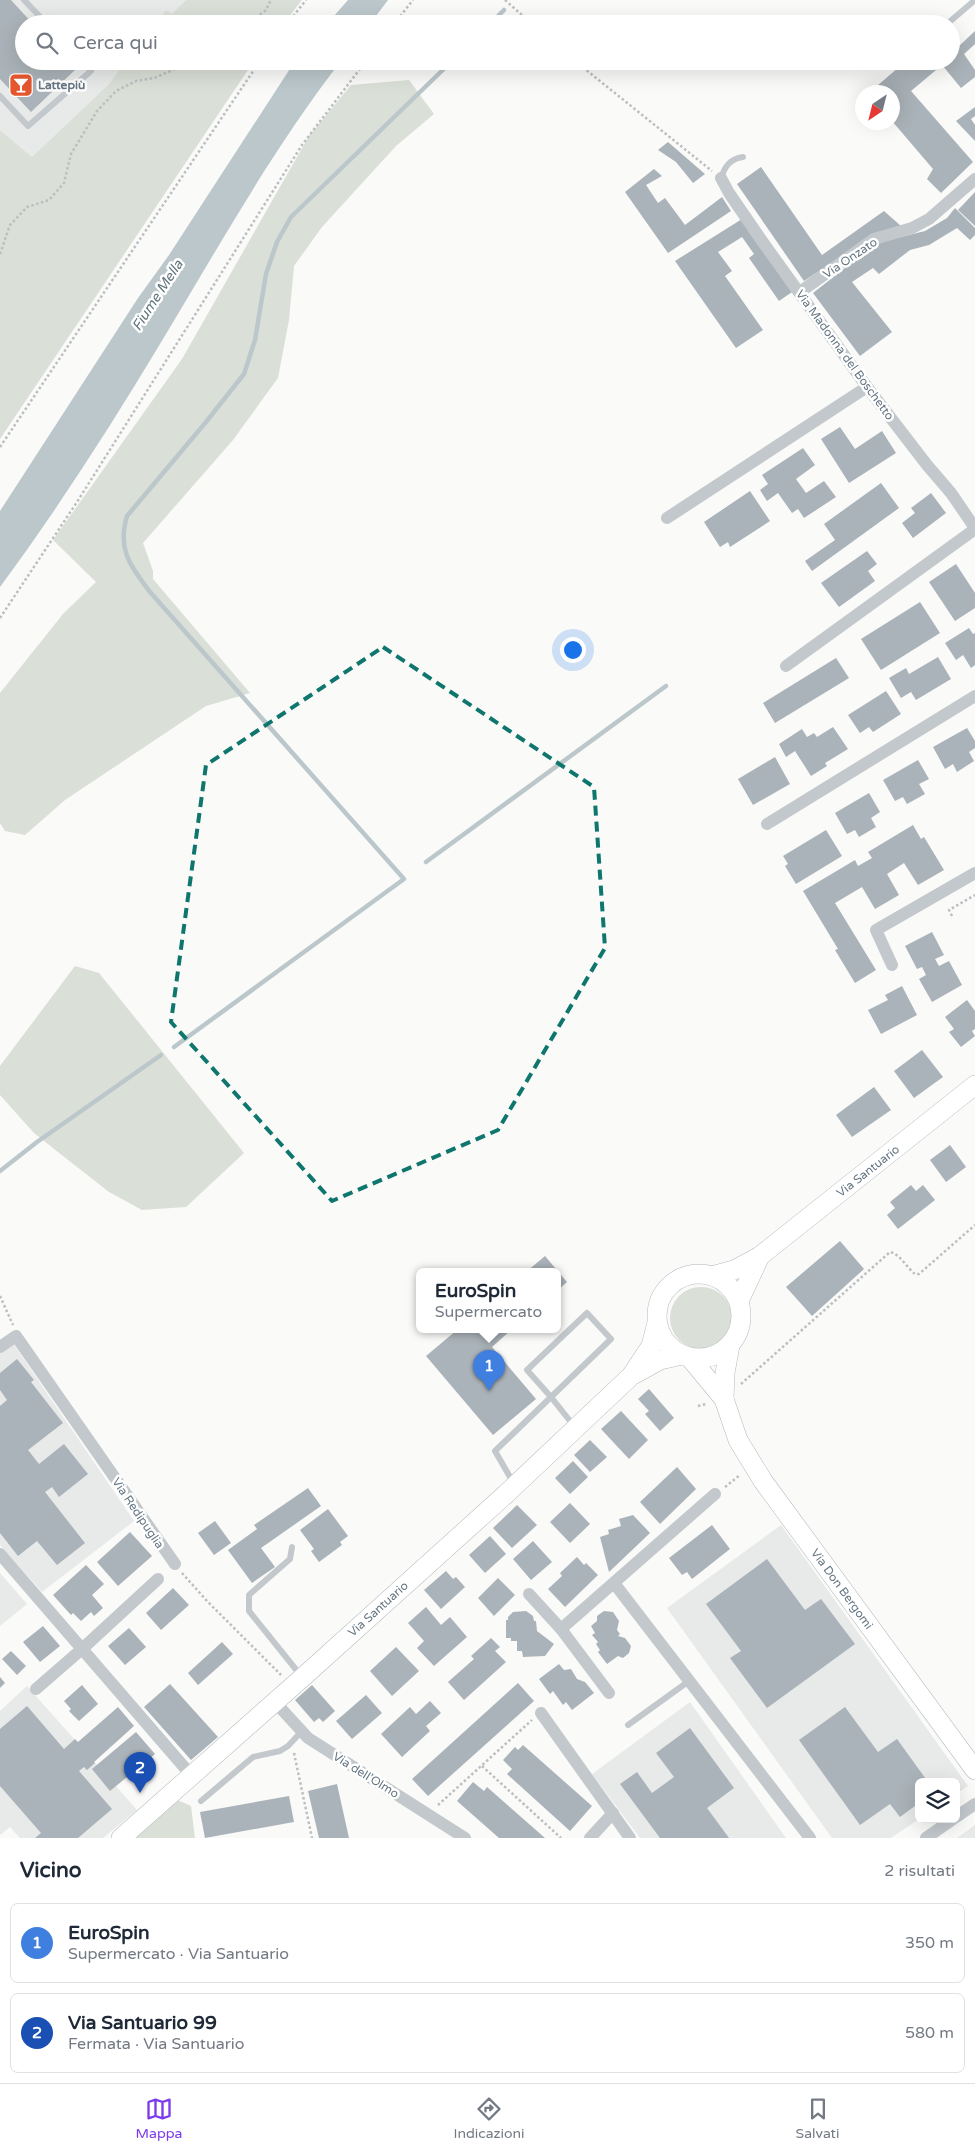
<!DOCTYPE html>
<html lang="it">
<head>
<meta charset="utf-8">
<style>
	body { margin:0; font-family:"Varela Round",sans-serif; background:#f2f2f3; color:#1f2937 }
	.controls { position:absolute; right:15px; bottom:15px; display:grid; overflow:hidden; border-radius:8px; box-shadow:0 5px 20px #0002 }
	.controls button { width:45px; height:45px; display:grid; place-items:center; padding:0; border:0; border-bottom:1px solid #e0e1e3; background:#fff; color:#1f2937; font:25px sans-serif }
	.compass { position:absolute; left:855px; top:85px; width:45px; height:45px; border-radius:50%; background:#fff; box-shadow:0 5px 20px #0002; rotate:215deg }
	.you { position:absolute; left:572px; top:649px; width:18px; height:18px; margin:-12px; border:4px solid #fff; border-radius:50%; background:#1a73e8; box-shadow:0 0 0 8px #1a73e833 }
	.badge { display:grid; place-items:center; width:32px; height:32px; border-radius:50%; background:#7c3aed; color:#fff; font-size:16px; font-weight:700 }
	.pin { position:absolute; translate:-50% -41px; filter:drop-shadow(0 1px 2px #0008) }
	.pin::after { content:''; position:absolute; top:26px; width:18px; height:15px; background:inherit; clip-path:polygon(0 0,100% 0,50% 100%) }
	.popup { position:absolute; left:416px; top:1268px; width:145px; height:65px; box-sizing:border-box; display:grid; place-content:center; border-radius:8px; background:#fff; filter:drop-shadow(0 1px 4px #0005); font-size:16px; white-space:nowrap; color:#747a83 }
	.popup b { font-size:19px; color:#1f2937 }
	.popup::after { content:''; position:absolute; left:50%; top:100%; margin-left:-10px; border:10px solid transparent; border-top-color:#fff }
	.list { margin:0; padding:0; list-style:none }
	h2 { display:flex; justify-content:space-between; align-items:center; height:65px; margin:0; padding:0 20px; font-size:21px }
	h2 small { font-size:16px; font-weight:400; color:#747a83 }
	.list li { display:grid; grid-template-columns:32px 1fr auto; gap:15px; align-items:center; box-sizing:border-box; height:80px; margin:0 10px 10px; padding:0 10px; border:1px solid #e0e1e3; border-radius:8px }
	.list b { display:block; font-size:19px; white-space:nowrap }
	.list p { margin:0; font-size:16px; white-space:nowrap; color:#747a83 }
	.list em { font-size:16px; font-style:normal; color:#747a83 }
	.icon { flex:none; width:28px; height:28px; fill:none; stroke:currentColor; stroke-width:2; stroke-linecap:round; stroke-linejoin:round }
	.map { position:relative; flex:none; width:975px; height:1838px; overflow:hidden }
	.search { position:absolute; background:#fff; box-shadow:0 5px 20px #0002; left:15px; right:15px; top:15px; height:55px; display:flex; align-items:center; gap:12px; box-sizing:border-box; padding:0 18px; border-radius:28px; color:#747a83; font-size:19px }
	.sheet { height:245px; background:#fff }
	nav { display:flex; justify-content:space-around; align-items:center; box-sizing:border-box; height:70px; border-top:1px solid #e0e1e3; background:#fff; font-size:14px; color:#747a83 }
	nav a { display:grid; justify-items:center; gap:2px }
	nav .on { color:#7c3aed }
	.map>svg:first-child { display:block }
	.built { fill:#e8e9e9 }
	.green { fill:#dadfd7 }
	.water { fill:#bbc7cb }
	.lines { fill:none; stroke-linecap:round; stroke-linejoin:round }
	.stream { stroke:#bbc7cb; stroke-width:4.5 }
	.building { fill:#aab3b9 }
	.secondary-casing { stroke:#b3babf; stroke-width:20 }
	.path { stroke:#bbbfc2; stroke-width:2.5; stroke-dasharray:2.5 2.5; stroke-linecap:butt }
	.lane { stroke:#c3c8cc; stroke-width:6 }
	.street { stroke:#c3c8cc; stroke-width:12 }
	.secondary { stroke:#fff; stroke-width:19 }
	.marked { fill:none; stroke:#0f766e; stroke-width:4; stroke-dasharray:10 6; stroke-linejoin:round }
	.labels { text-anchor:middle; stroke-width:5; stroke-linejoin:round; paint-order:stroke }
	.poi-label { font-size:12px; font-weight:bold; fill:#657683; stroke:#fff; text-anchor:start }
	.street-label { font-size:12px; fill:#657683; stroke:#fff }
	.water-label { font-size:14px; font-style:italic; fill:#60757c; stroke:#fff }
</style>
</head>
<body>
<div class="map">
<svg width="975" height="1838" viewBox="0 0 975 1838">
	<rect width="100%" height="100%" fill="#fafaf8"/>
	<!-- built -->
	<g class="built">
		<polygon points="0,0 186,0 172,15 166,10 155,24 24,24 24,61 126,61 109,84 32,157 0,130"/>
		<polygon points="13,1343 134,1521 42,1592 0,1545 0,1351"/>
		<polygon points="781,1525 968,1786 956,1794 956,1782 919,1782 919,1819 891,1838 832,1838 667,1608"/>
		<polygon points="0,1573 27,1604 0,1626"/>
		<polygon points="27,1686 137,1810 103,1838 20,1838 10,1827 0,1835 0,1711"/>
		<polygon points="690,1702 786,1838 640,1838 592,1774"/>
		<polygon points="975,1825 975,1838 957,1838"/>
	</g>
	<!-- green -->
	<g class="green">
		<polygon points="186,0 302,0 283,24 155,24 166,10 172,14"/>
		<polygon points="126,61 254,61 0,439 0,130 32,157 109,84"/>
		<polygon points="409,80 434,114 396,146 322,227 294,266 289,320 278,378 233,440 143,543 153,571 153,579 250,693 206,706 65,800 25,835 5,831 0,823 0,693 63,614 96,582 53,540 182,359 309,136 351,85"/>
		<polygon points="75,966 99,973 244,1153 186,1207 142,1210 109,1192 58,1152 34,1133 0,1095 0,1066"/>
		<circle cx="701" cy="1318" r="31"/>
		<polygon points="175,1799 191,1806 195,1838 131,1838"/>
	</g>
	<!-- water -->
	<g class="water">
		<polygon points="348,0 388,0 370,24 327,24"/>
		<path d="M 295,61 L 341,61 C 272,150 218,248 160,344 C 110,427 57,510 0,587 L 0,511 L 138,298 L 169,255 Z"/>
	</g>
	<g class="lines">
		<!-- stream -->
		<g class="stream">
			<polyline points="490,24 504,10"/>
			<polyline points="426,862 666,686"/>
			<path d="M 174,1047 L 404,879 L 150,592 C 130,565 117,550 127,516 L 206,422 L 244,374 L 255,340 L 266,274 L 277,242 L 291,217 L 452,61"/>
			<polyline points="0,1171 37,1142 161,1055"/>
		</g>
	</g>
	<!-- building -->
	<g class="building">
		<polygon points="0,0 11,0 33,24 24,24 24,61 69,61 76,69 31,112 0,79"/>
		<polygon points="975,31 975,44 964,54 975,70 975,77 961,88 942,65 911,91 973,162 941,193 927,179 933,169 892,121 892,92 870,92 906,61 951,61 951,38 958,47"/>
		<polygon points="975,107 975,116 971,119 975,125 975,141 956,121"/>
		<polygon points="668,142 705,174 693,183 676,162 658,150"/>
		<polygon points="761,167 822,255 884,211 901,226 874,235 804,281 737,184"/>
		<polygon points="654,169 662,176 646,185 658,203 665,198 685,225 722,197 731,211 668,253 625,192"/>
		<polygon points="975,192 975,226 958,210"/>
		<polygon points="955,208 975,228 975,235 970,240 957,228 929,245 910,250 879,274 873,268 852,282 892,332 860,356 813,293 877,243 925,231 947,218"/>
		<polygon points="742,219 795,290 779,301 749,258 754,254 742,237 718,252 732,271 725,276 763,330 736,348 675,261"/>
		<polygon points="840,427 855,449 882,431 896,453 849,483 821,439"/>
		<polygon points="803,448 815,465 796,479 806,493 824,481 836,497 804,518 798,509 792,513 778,493 767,501 760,490 768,484 762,475"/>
		<polygon points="881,483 899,508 812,571 805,561 835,540 824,524"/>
		<polygon points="750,491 770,521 730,547 728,542 720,547 704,522"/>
		<polygon points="931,493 946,513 913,538 902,523 915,513 911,508"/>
		<polygon points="867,551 877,564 868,571 875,581 839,607 821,583"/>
		<polygon points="956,564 975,593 975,608 955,621 929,582"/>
		<polygon points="920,602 940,633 881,670 861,639"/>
		<polygon points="969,628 973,634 975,633 975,665 971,668 963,655 956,660 945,643"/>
		<polygon points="938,657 951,679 916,700 911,692 901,698 889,678 906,668 909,674"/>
		<polygon points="836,658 849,678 775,723 763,703"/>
		<polygon points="886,691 901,714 873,732 869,727 860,733 848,715"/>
		<polygon points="833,727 848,749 825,763 827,766 811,776 795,751 786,757 779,744 802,729 807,737 814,733 817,737"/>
		<polygon points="967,728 975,741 975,748 969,752 974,761 957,772 953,764 945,769 933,747"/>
		<polygon points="775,757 790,784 753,805 738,779"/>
		<polygon points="918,760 929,779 919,784 925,794 907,804 903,797 895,801 883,780"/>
		<polygon points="869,793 880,812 871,818 876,827 859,837 855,830 847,834 835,813"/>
		<polygon points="913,825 921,839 924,837 944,870 918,885 904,863 887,874 899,895 875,909 862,887 835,903 876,970 855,983 835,950 838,949 803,891 855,860 858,866 872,858 868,852"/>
		<polygon points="826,830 842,856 796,884 785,866 788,864 783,856"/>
		<polygon points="932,932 944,955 935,959 939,966 949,961 962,985 932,1002 919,979 926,975 922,967 917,969 905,946"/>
		<polygon points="902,986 917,1015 881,1034 868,1010 888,1000 885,995"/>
		<polygon points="967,1000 975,1011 975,1029 972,1031 975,1036 961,1047 949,1032 954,1029 945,1017"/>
		<polygon points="922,1050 943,1077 914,1098 894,1071"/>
		<polygon points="874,1087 891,1110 852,1137 836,1115"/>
		<polygon points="950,1145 966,1167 946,1182 930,1160"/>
		<polygon points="911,1185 916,1191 923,1185 935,1200 898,1229 887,1215 895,1208 890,1202"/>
		<polygon points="840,1241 864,1269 812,1316 786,1287"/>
		<polygon points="545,1256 567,1282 558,1290 558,1272 526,1272"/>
		<polygon points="457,1330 511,1330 492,1347 536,1399 493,1435 426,1356"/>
		<polygon points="17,1359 34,1380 31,1382 63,1423 28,1450 39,1464 64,1444 88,1474 59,1497 52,1487 45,1492 85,1543 57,1565 37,1541 18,1556 0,1533 0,1406 7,1400 0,1390 0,1373"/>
		<polygon points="649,1389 674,1418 660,1431 645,1414 649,1411 638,1399"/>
		<polygon points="621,1411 648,1440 629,1459 601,1429"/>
		<polygon points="590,1440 607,1457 590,1472 574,1455"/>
		<polygon points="573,1461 588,1477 570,1494 555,1478"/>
		<polygon points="677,1467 696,1489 660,1524 640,1502"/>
		<polygon points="308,1488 321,1506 261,1548 275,1567 252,1583 228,1550 257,1529 254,1525"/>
		<polygon points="570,1503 590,1524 570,1543 550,1522"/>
		<polygon points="517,1505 537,1525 512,1548 493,1528"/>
		<polygon points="328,1509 348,1536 340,1542 342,1545 319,1562 311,1551 314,1549 300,1530"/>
		<polygon points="633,1515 650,1533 609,1572 600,1537 609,1534 608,1530 621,1526 619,1519"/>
		<polygon points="215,1521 231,1543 214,1555 198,1533"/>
		<polygon points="712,1525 730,1549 692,1579 687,1572 682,1575 669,1558"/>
		<polygon points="130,1532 152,1556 118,1586 97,1562"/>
		<polygon points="490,1536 506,1554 485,1573 469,1555"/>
		<polygon points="533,1541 552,1562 531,1580 513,1559"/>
		<polygon points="577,1557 584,1565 586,1563 598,1575 565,1607 548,1589 562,1576 560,1573"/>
		<polygon points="767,1559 805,1610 821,1599 855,1644 767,1708 730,1658 741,1651 706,1604"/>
		<polygon points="86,1565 104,1584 92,1595 103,1608 94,1616 91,1612 81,1621 73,1613 71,1615 53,1595"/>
		<polygon points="446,1571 453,1579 456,1577 465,1587 441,1609 424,1590"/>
		<polygon points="498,1578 515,1595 494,1616 478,1598"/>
		<polygon points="173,1588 189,1605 161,1630 146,1613"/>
		<polygon points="426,1607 441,1625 450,1617 467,1637 434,1666 417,1648 424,1641 408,1623"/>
		<polygon points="526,1611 533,1616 534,1621 536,1621 537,1631 554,1644 545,1656 523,1657 522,1651 517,1651 517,1641 511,1641 511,1638 506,1638 506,1620 508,1620 508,1617 513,1612"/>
		<polygon points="604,1611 613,1612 619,1621 617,1630 620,1634 618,1636 625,1638 631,1646 629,1653 623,1658 618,1656 607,1664 598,1652 600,1650 596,1644 598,1642 592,1635 595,1633 591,1626 597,1621 597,1616"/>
		<polygon points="43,1626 60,1646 40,1662 23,1642"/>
		<polygon points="129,1628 146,1647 125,1665 108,1646"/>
		<polygon points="491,1638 500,1647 495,1651 506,1662 464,1700 448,1682 474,1659 471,1656"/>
		<polygon points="222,1642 233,1654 198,1685 188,1673"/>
		<polygon points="396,1647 419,1671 392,1696 370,1671"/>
		<polygon points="11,1651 26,1666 17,1675 2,1659"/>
		<polygon points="559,1664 564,1670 571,1669 577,1679 585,1682 594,1693 572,1710 566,1702 563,1705 553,1691 550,1694 539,1679"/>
		<polygon points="0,1677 5,1683 0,1688"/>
		<polygon points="518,1683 534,1701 428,1796 412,1779"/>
		<polygon points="170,1684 218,1737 191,1760 144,1707"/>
		<polygon points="82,1685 98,1704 79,1721 69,1711 71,1709 64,1701"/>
		<polygon points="312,1685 335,1711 323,1722 319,1718 314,1722 295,1700"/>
		<polygon points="366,1695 382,1713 352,1739 336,1721"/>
		<polygon points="430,1701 441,1713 426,1726 430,1731 402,1757 381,1734 410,1707 416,1714"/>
		<polygon points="27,1706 64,1749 75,1739 78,1742 118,1707 134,1726 94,1762 95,1763 87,1770 84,1767 79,1771 112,1809 78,1838 35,1838 41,1833 0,1786 0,1729"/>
		<polygon points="845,1707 878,1752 897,1739 928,1782 919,1782 919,1803 900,1817 890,1804 860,1825 799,1740"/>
		<polygon points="690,1728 734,1788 707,1808 729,1838 660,1838 620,1784 637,1772 652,1793 674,1777 656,1753"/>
		<polygon points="136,1732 155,1754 110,1791 92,1769"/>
		<polygon points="523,1745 592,1806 570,1831 507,1774 512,1769 503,1760 515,1747 518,1750"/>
		<polygon points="473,1782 484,1791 487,1787 545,1838 499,1838 457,1801"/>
		<polygon points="337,1784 349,1838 319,1838 308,1791"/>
		<polygon points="289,1796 294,1822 205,1838 200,1812"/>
	</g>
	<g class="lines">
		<!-- secondary casing -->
		<g class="secondary-casing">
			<g id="secondary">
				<circle cx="699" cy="1316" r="42"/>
				<polyline points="712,1276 734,1270 760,1256 975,1085"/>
				<polyline points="739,1301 760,1256"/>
				<polyline points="690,1358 724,1399 738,1440 763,1481 975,1770"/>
				<polyline points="633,1373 651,1346 657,1323"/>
				<polyline points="724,1399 725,1373 730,1345"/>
				<polyline points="121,1838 302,1678 506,1494 631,1376 660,1360 682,1355"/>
			</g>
		</g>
		<!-- path -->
		<g class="path">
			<polyline points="505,0 532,24"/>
			<polyline points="248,24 266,10 271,0"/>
			<polyline points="287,24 306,0"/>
			<polyline points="394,24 413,0"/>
			<polyline points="575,61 712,171"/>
			<polyline points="0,254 10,225 27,207 49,200 64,183 71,154 97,111 116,91 136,81 154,78 173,70 189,61"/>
			<polyline points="0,447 260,61"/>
			<polyline points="0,618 77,502 302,145 366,61"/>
			<polyline points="952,916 949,910 975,895"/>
			<polyline points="0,1296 13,1325"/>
			<path d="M 741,1384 L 890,1252 C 900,1254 907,1268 915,1274 L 919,1274 L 975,1225"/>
			<polyline points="698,1406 706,1404"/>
			<polyline points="725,1487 740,1475"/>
			<polyline points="182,1573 207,1601 281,1675"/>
			<polyline points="294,1753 312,1838"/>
			<polyline points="482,1766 561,1838"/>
			<polyline points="438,1805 532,1720"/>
		</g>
		<!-- lane -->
		<g class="lane">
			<polyline points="24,0 47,24"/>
			<polyline points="947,24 975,0"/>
			<polyline points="0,96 28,126 91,71 82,61"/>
			<path d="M 721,178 C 725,166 730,159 743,157"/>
			<polyline points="514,1484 495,1451 551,1397 527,1370 587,1313 611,1339 551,1397 574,1426"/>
			<polyline points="292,1547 290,1559 249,1595 249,1611 302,1677"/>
			<polyline points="628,1725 689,1681"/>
			<polyline points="201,1801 253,1757 280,1751 288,1746 302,1731"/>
		</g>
		<!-- street -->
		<g class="street">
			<polyline points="721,178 729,193 762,241 867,387 927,465 951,493 975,528"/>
			<polyline points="800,292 874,239 912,228 929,219 975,179"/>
			<polyline points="667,518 867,387"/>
			<polyline points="786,666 975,529"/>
			<polyline points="767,824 975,696"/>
			<polyline points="892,965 876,930 975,873"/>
			<polyline points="0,1347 16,1336 175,1564"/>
			<polyline points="0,1554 191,1775"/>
			<polyline points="614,1583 810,1838"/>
			<polyline points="529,1594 561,1629"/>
			<polyline points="36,1689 82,1649 158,1579"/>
			<polyline points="609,1693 561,1629 715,1494"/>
			<polyline points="275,1702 308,1738 465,1838"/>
			<polyline points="541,1713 630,1838"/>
			<polyline points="956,1817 975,1804"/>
			<polyline points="590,1838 613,1813"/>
			<polyline points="926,1838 953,1819"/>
		</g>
		<!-- secondary -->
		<use href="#secondary" class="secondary"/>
	</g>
	<!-- marked area -->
	<path class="marked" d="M 383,647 L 594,787 L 605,948 L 498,1130 L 332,1201 L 171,1022 L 206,765 Z"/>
	<!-- icons -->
	<defs>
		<g id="bar-square" transform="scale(1.25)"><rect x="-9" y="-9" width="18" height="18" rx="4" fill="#e4572e" stroke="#fff"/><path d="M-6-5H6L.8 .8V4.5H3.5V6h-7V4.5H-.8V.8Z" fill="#fff"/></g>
	</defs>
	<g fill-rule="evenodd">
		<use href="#bar-square" x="21" y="85"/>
	</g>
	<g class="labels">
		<!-- poi labels -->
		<g class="poi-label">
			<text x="38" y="89">Lattepiù</text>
		</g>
		<!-- street labels -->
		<g class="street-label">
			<text transform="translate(850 258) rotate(-34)" y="4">Via Onzato</text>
			<text transform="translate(845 355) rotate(54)" y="4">Via Madonna del Boschetto</text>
			<text transform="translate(868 1171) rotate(-38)" y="4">Via Santuario</text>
			<text transform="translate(138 1513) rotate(56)" y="4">Via Redipuglia</text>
			<text transform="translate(842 1589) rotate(54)" y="4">Via Don Bergomi</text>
			<text transform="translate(378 1609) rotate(-42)" y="4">Via Santuario</text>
			<text transform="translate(366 1775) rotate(32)" y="4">Via dell'Olmo</text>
		</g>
		<!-- water labels -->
		<g class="water-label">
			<text transform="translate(157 295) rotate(-57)" y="5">Fiume Mella</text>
		</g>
	</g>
</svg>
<div class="controls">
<button><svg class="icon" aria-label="layers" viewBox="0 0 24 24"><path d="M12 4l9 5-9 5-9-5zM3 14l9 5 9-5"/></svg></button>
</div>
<svg class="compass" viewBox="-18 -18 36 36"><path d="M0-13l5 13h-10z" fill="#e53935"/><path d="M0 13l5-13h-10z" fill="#747a83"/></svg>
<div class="you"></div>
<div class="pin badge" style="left:489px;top:1391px;background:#3f7fe0">1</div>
<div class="popup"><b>EuroSpin</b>Supermercato</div>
<div class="pin badge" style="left:140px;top:1793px;background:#1a4fb4">2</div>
<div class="search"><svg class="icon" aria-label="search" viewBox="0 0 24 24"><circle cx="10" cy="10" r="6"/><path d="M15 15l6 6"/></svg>Cerca qui</div>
</div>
<section class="sheet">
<h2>Vicino<small>2 risultati</small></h2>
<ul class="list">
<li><span class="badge" style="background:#3f7fe0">1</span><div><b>EuroSpin</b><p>Supermercato · Via Santuario</p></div><em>350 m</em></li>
<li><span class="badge" style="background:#1a4fb4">2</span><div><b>Via Santuario 99</b><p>Fermata · Via Santuario</p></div><em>580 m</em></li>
</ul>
</section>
<nav>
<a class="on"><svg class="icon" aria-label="map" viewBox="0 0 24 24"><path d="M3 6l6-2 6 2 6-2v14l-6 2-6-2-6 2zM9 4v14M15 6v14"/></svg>Mappa</a>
<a><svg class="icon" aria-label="directions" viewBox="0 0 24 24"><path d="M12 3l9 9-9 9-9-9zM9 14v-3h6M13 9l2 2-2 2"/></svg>Indicazioni</a>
<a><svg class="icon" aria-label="saved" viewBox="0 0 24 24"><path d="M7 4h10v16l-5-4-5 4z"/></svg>Salvati</a>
</nav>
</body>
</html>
